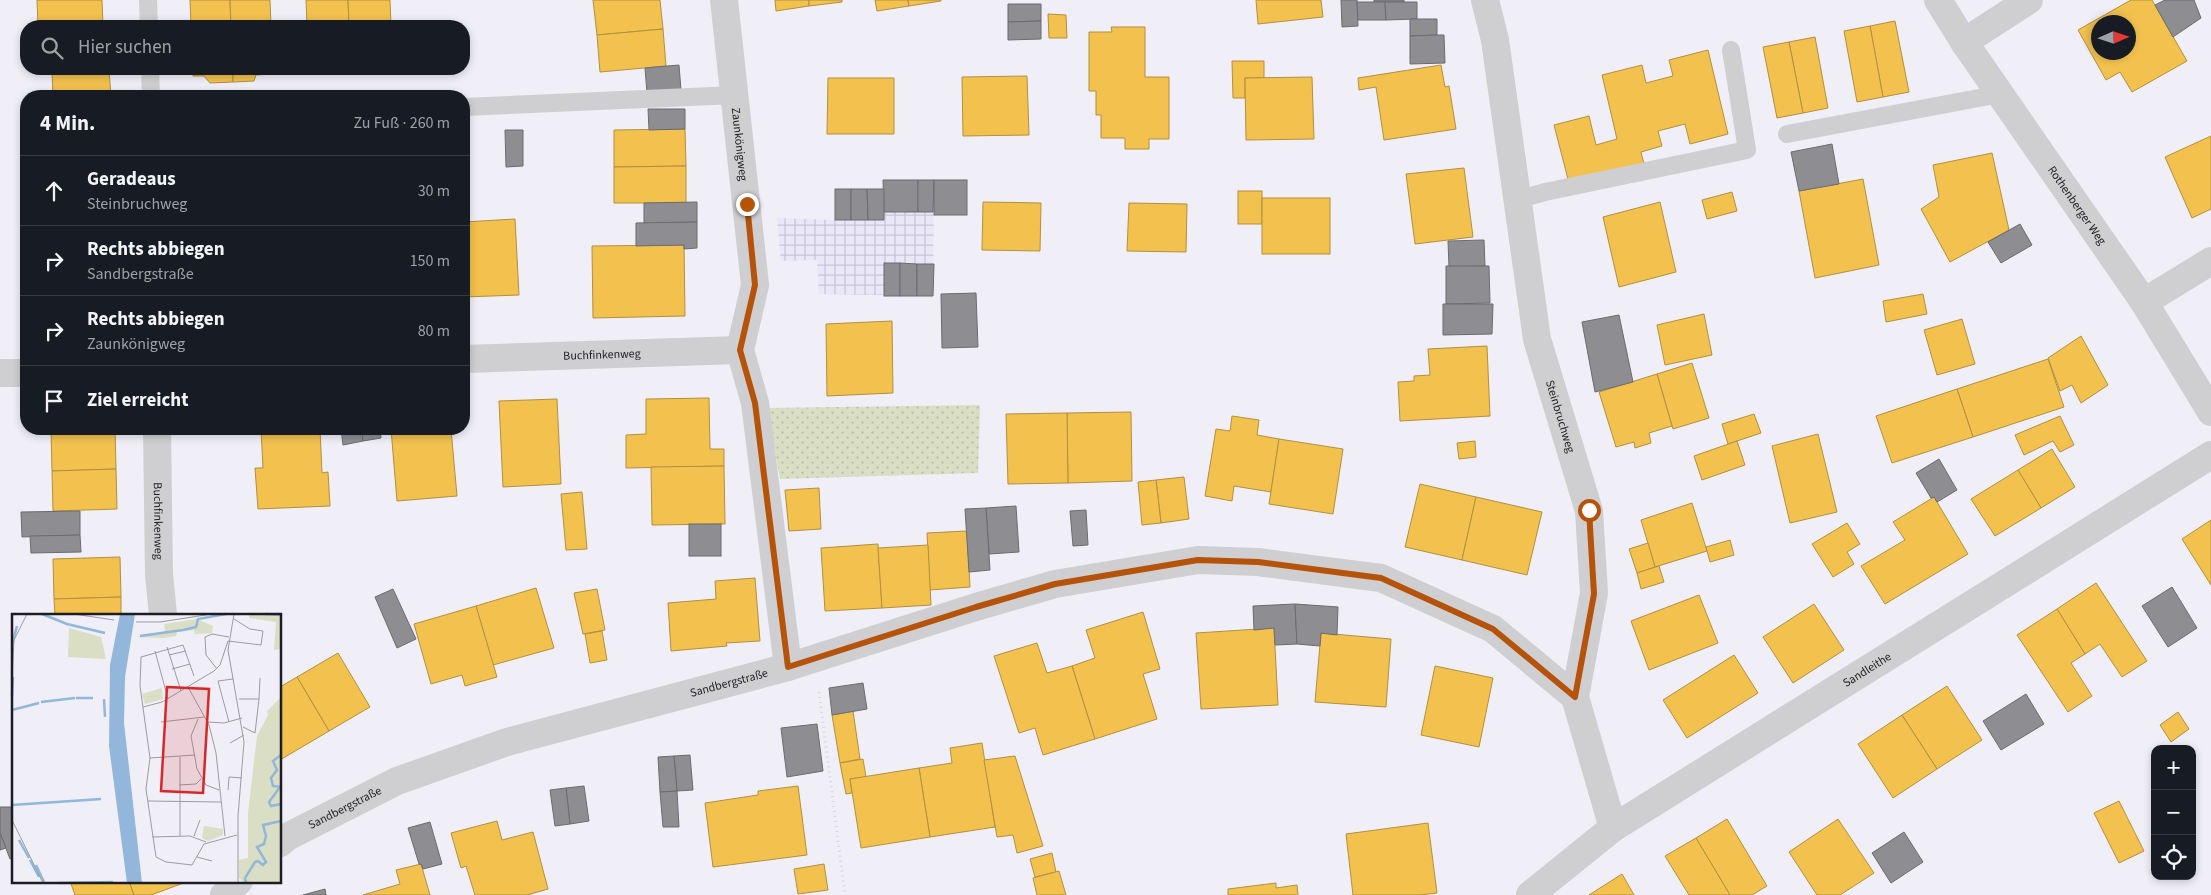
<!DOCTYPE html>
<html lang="de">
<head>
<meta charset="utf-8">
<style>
	body { margin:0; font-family:"Source Sans 3",sans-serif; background:#242831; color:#f1f3f6 }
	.controls { position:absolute; right:15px; bottom:15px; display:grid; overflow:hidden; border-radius:10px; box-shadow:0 2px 8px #0003 }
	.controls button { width:45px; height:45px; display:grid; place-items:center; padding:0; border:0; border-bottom:1px solid #363941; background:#171b24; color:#f1f3f6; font:25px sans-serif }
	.compass { position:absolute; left:2091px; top:15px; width:45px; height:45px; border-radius:50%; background:#171b24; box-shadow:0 2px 8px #0003; rotate:87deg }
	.stop { position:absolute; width:15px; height:15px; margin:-11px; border:4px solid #b45309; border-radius:50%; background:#fff }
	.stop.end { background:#b45309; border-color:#fff; box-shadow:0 1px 5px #0008 }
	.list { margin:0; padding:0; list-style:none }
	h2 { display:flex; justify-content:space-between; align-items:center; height:65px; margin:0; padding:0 20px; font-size:21px }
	h2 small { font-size:16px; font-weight:400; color:#9ea1a6 }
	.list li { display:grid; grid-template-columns:32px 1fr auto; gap:15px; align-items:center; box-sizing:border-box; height:70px; padding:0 20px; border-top:1px solid #363941 }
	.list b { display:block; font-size:19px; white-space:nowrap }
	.list p { margin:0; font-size:16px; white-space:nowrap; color:#9ea1a6 }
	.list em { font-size:16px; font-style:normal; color:#9ea1a6 }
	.icon { flex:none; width:28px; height:28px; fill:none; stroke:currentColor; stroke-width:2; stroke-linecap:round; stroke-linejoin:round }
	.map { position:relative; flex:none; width:2211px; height:895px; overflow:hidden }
	.search { position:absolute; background:#171b24; box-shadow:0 2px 8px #0003; left:20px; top:20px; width:450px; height:55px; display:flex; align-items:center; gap:12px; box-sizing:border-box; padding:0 18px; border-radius:20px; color:#9ea1a6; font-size:19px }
	.panel { position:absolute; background:#171b24; box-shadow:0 2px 8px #0003; left:20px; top:90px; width:450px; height:345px; border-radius:20px }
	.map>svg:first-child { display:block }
	.industrial { fill:url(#industrial-grid) }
	.grass { fill:url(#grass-dots) }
	.homes { fill:#f2c14e; stroke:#b29041; fill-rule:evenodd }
	.industry { fill:#8d8d92; stroke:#6b6b70 }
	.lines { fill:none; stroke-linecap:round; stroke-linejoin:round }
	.path { stroke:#d6d5d8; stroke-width:3; stroke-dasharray:1 4; stroke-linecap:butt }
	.lane { stroke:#cfced0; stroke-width:18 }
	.street { stroke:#cfced0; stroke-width:28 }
	.route { stroke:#b45309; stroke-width:6 }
	.labels { text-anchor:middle; stroke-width:5; stroke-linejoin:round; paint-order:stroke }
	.street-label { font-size:12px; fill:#1d1c22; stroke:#fff }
	.inset-river { fill:none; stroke:#92b7da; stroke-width:2.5 }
	.inset-road { fill:none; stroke:#9c9aa2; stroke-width:1 }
	.view { fill:#d62828; fill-opacity:0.15; stroke:#d62828; stroke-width:2.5 }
	.inset-edge { fill:none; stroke:#1d1c22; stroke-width:2.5 }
</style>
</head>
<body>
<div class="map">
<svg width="2211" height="895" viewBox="0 0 2211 895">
	<defs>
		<pattern id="industrial-grid" width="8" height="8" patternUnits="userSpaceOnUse" patternTransform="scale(1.25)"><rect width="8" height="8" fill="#eae7f9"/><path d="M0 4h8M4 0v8" fill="none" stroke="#c8c6d5"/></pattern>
		<pattern id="grass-dots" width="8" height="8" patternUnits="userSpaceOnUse" patternTransform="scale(1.25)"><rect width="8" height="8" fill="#d9dec4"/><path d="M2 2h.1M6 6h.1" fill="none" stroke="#babea8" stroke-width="1.8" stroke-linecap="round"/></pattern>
	</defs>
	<rect width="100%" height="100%" fill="#f0eef7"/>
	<!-- industrial -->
	<polygon class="industrial" points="934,180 933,296 819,294 817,260 781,261 777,218 835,220 835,189 883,189"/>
	<!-- grass -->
	<polygon class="grass" points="980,405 978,473 780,479 770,427 769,408"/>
	<!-- homes -->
	<g class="homes">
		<polygon points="37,0 102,0 103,26 38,26"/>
		<polygon points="190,0 230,0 231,26 191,26"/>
		<polygon points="230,0 270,0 271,26 231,26"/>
		<polygon points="306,0 348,0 349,26 307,26"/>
		<polygon points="348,0 390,0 391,26 349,26"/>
		<polygon points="593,0 660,0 663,29 597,35"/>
		<polygon points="775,0 809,0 809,6 776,11"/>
		<polygon points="809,0 842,0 842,2 809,6"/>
		<polygon points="875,0 908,0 909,6 877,11"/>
		<polygon points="908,0 941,0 941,1 909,6"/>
		<polygon points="1256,0 1321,0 1323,17 1258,24"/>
		<path d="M 2131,0 L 2152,0 L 2187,61 L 2132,92 L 2120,72 L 2106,80 L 2078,30 ZM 2098,22 L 2128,22 L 2128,52 L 2098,52 Z"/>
		<polygon points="1048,14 1066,15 1067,38 1049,38"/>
		<polygon points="1895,21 1909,92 1883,97 1870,26"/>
		<polygon points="1870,26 1883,97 1857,102 1844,31"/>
		<polygon points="1111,27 1145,27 1145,77 1169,77 1169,139 1149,139 1149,149 1125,149 1125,138 1101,138 1101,115 1096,115 1096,91 1089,91 1089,32 1112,32"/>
		<polygon points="663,29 666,66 600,72 597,35"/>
		<polygon points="1815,37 1828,108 1803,113 1789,42"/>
		<polygon points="1789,42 1803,113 1777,118 1763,47"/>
		<polygon points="1708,50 1728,134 1690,144 1685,124 1658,131 1662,146 1641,152 1644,164 1569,183 1554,125 1589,116 1596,145 1617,139 1602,75 1642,65 1646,83 1673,76 1669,60"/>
		<polygon points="1232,61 1264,61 1264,78 1245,78 1245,98 1233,98"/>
		<polygon points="1441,65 1445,87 1449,86 1456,129 1384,140 1376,87 1359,90 1358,78"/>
		<polygon points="193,69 233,69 233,82 210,83 204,76 193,76"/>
		<polygon points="233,69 272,69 272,74 256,75 254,81 233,82"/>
		<polygon points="325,69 351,69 351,73 331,74"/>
		<polygon points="351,69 376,69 375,72 351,73"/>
		<polygon points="109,70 111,96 53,96 52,73"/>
		<polygon points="1027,76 1029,135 963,136 962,77"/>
		<polygon points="1312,77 1314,139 1246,140 1245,78"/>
		<polygon points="828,78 894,78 894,134 827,134"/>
		<polygon points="685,129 686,166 614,167 614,130"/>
		<polygon points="2211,136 2211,209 2192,218 2165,157"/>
		<polygon points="1992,153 2009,230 1950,262 1921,209 1939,197 1933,165"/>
		<polygon points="686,166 686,203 614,203 614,167"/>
		<polygon points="1464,168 1473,237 1415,244 1406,174"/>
		<polygon points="1863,179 1879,265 1815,278 1799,191"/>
		<rect x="1238" y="191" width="24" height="33"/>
		<polygon points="1732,192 1737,211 1707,219 1702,200"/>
		<rect x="1262" y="198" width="68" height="56"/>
		<polygon points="983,202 1041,203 1040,251 982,250"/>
		<polygon points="1660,202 1676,272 1619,287 1603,217"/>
		<polygon points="1129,203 1187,204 1186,252 1127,251"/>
		<polygon points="515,219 519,295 464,297 464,222"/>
		<polygon points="684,245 685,316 593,318 592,246"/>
		<polygon points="1923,294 1927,314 1886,322 1883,301"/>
		<polygon points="1704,314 1712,355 1665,365 1657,325"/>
		<polygon points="1962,319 1975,364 1937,375 1924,330"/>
		<polygon points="892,321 893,393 827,396 826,324"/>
		<polygon points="2081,336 2108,385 2081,403 2072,385 2060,391 2048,358"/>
		<polygon points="1487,346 1490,416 1400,421 1398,382 1414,381 1414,376 1430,375 1428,349"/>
		<polygon points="2048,359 2064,407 1973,437 1957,389"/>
		<polygon points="1692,363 1709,418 1673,429 1657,374"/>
		<polygon points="1657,374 1672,426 1649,433 1651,443 1635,448 1634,442 1616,447 1599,392"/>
		<polygon points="1957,389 1973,437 1892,463 1876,416"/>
		<polygon points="709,398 710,449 724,449 724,466 626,468 626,435 646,434 646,399"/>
		<polygon points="557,399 561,484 503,487 499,401"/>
		<polygon points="1131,412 1132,481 1068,483 1067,413"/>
		<polygon points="1067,413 1068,483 1008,484 1006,414"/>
		<polygon points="1754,414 1761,433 1728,444 1722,424"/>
		<polygon points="1232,416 1259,420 1257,435 1279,439 1271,492 1234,486 1232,501 1205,496 1216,429 1230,431"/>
		<polygon points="2060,416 2074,445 2060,452 2053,441 2024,455 2015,435"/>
		<polygon points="115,429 116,469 52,471 51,431"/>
		<polygon points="261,429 320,429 322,473 328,472 330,506 258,509 255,468 263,468"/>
		<polygon points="391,429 451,429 457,496 397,501"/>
		<polygon points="1818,434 1837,512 1790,523 1772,446"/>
		<polygon points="1279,439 1343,449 1333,514 1269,504"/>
		<polygon points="1475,441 1476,457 1459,459 1457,443"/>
		<polygon points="1737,441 1745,465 1702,480 1694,456"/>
		<polygon points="2052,449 2075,487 2041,508 2018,470"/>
		<polygon points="724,466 725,524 652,525 651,467"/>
		<polygon points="116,469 117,509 53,511 52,471"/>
		<polygon points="2018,470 2041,508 1995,536 1971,499"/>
		<polygon points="1184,477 1189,519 1161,523 1156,480"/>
		<polygon points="1156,480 1161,523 1142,525 1138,482"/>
		<polygon points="1420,484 1476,497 1462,560 1405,547"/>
		<polygon points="819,488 821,529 789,531 785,490"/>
		<polygon points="582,492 587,549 566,550 561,494"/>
		<polygon points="1476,497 1542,512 1527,575 1462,560"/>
		<polygon points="1934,497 1968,554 1885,604 1861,566 1905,540 1893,522"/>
		<polygon points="1692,503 1707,551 1655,567 1641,520"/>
		<polygon points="2211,520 2211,585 2182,539"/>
		<polygon points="1847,523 1860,544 1847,552 1854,564 1833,577 1812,544"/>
		<polygon points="967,531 970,587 930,590 927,533"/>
		<polygon points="1730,540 1734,555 1710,562 1706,547"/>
		<polygon points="1648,543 1655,567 1637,573 1629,549"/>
		<polygon points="878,544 882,608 825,611 821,548"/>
		<polygon points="928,545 931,605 882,608 878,548"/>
		<polygon points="120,557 121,597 54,599 53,559"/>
		<polygon points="1659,566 1664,582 1641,589 1637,573"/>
		<polygon points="755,578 760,641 726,643 727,646 671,651 668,603 716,599 715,581"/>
		<polygon points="2096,583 2147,661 2122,677 2100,644 2085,654 2057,609"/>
		<polygon points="536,588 554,648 493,665 476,606"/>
		<polygon points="597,589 605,630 583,634 574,593"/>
		<polygon points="1699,595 1718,643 1649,670 1631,621"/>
		<polygon points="121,597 121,615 55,615 54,599"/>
		<polygon points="1814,604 1844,650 1793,683 1763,637"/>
		<polygon points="476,606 497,677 465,686 462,675 431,684 414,624"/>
		<polygon points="2057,609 2085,654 2071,663 2092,696 2068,712 2017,635"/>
		<polygon points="1143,612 1160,669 1143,674 1157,719 1095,739 1072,666 1095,658 1086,630"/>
		<polygon points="1274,628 1278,705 1201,709 1196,633"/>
		<polygon points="602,631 607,660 590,663 585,634"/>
		<polygon points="1321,633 1391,639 1386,707 1315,702"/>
		<polygon points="1037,643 1047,673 1072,666 1095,739 1043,755 1035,728 1019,733 994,656"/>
		<polygon points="338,653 370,707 329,731 297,677"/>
		<polygon points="1734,655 1758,693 1687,738 1663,700"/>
		<polygon points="1435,666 1493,678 1479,747 1421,735"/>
		<polygon points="297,677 329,731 280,760 280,687"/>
		<polygon points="1947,686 1982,740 1937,769 1902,715"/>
		<polygon points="853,711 860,759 840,763 832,715"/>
		<polygon points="2178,712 2189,729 2171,742 2160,725"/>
		<polygon points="1902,715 1937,769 1893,798 1858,744"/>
		<polygon points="982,743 995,827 930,837 919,768 952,763 950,748"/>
		<polygon points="1015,756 1043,846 1017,853 1013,835 997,837 984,760"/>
		<polygon points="863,759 866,777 850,779 852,793 846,794 840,763"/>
		<polygon points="919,768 930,837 861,848 850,779"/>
		<polygon points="798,786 807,855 713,867 705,803 758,795 758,791"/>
		<polygon points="2119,801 2144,851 2119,863 2094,813"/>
		<polygon points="1727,819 1767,886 1752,895 1730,895 1696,838"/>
		<polygon points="1838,819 1874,873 1840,895 1817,895 1789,852"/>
		<polygon points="497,821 502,840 533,832 548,889 527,895 475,895 466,866 461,868 451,833"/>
		<polygon points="1428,823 1437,893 1420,895 1353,895 1346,834"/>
		<polygon points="1696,838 1730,895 1689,895 1665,856"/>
		<polygon points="1052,853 1056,872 1035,877 1030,859"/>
		<polygon points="421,864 430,895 363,895 400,884 396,870"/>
		<polygon points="824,864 828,890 798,894 794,869"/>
		<polygon points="1059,871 1066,895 1037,895 1033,878"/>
		<polygon points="1622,874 1634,895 1589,895"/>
		<polygon points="70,881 129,881 134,895 75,895"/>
		<polygon points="129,881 189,881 151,895 134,895"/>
		<polygon points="1276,883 1276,888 1297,885 1298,895 1228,895 1228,889"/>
	</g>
	<!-- industry -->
	<g class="industry">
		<polygon points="1341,0 1357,0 1358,26 1342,27"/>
		<rect x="1374" y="0" width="30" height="2"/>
		<polygon points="2165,0 2194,0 2201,18 2173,37 2155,5"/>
		<polygon points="1357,2 1385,2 1386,20 1358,20"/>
		<polygon points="1385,2 1417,2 1417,19 1386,20"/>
		<polygon points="1008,4 1041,4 1041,21 1008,22"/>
		<polygon points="1410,19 1437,19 1437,35 1410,36"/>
		<polygon points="1041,21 1041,39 1008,40 1008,22"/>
		<polygon points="1437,35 1444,35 1445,63 1410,64 1410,36"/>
		<polygon points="679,65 681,90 647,93 645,68"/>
		<polygon points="648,109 685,109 685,129 649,130"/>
		<polygon points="505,130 523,130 523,166 506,167"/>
		<polygon points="1832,144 1839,184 1799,191 1791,152"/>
		<polygon points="883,180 918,180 918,212 884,212"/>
		<polygon points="918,180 934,180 933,212 918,212"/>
		<rect x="934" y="180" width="33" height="35"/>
		<rect x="835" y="189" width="16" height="31"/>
		<polygon points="851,189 867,189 868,220 851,220"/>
		<polygon points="867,189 884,189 884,220 868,220"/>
		<polygon points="697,202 697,222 644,223 644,203"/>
		<polygon points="697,222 697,248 684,249 684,245 636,246 636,223"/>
		<polygon points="2020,224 2032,245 2001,263 1988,242"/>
		<polygon points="1484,240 1485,266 1449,267 1448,241"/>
		<rect x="884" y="263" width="16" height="33"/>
		<polygon points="900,263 917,264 917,296 900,296"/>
		<polygon points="917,264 934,264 933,296 917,296"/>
		<polygon points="1446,266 1489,266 1490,303 1446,304"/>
		<polygon points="976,293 978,347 942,348 941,294"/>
		<polygon points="1443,304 1493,304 1492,334 1443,335"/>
		<polygon points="1619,315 1633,382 1595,392 1582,322"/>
		<polygon points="341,429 362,429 363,441 343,445"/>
		<polygon points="362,429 380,429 381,438 363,441"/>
		<polygon points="1939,459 1957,490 1937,502 1934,497 1931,498 1916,473"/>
		<polygon points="1016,506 1019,552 989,554 986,508"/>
		<polygon points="986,508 990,570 969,572 965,509"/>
		<polygon points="1086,510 1088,545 1073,546 1070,511"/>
		<polygon points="80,511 80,535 22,537 21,512"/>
		<rect x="689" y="524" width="32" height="32"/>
		<polygon points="80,535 81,552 31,553 30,536"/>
		<polygon points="2172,587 2197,628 2168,647 2142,606"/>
		<polygon points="393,589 416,639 397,648 375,597"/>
		<polygon points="1295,604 1297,644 1275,645 1274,628 1254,630 1253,606"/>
		<polygon points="1295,604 1338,607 1337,635 1321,633 1320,646 1297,644"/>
		<polygon points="863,683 867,709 832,715 829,688"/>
		<polygon points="2026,694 2044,724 2001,750 1983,721"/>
		<polygon points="817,724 823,771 787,777 781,728"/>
		<polygon points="690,755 693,790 677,791 674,756"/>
		<polygon points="674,756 677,791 660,792 658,757"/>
		<polygon points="584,786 589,821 570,824 566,788"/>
		<polygon points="566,788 570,824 555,826 550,790"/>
		<polygon points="677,791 679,827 663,827 660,792"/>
		<polygon points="0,807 14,807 14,858 10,859 0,833"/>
		<polygon points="430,822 442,864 423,869 421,864 419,864 408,828"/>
		<polygon points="1904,832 1923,862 1891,883 1872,853"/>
		<polygon points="0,833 6,848 0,850"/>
		<polygon points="325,889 326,895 303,895"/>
	</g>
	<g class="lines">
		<!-- path -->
		<polyline class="path" points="819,692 845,895"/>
		<!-- lane -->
		<g class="lane">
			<polyline points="148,0 149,26"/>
			<polyline points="150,69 151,96"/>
			<polyline points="464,107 735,95"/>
			<polyline points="1787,134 2000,94"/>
			<polyline points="1517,200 1545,192 1747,150 1731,50"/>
		</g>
		<!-- street -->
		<g class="street">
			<path id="s1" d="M 724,0 L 755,285 L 740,350 L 755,403 L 788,667"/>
			<path id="s2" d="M 1485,0 L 1495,40 L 1537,339 L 1589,511 L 1594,593 L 1575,697 L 1613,828"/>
			<path id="s3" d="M 1938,0 L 1964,42 L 2144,302 L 2211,412"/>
			<polyline points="1964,42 2029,0"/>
			<polyline points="2144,302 2211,261"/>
			<path id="s4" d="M 464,359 L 740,350"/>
			<polyline points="0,373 26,373"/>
			<path id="s5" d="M 157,429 L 159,574 L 163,615"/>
			<path id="s6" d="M 280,843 L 287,837 L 397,781 L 507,742 L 788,667 L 976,607 L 1055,584 L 1198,560 L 1258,562 L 1381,578 L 1493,629 L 1575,697"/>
			<polyline points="224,895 239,881"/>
			<path id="s7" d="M 1530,895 L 1613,828 L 2211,455"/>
		</g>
	</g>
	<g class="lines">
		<!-- route -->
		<polyline class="route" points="747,204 755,285 740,350 755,403 788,667 976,607 1055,584 1198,560 1258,562 1381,578 1493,629 1575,697 1594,594 1589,510"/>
	</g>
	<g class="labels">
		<!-- street labels -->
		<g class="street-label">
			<text dy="4" stroke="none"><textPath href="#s1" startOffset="145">Zaunkönigweg</textPath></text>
			<text dy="4" stroke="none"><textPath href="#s3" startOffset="248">Rothenberger Weg</textPath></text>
			<text dy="4" stroke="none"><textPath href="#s4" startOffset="138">Buchfinkenweg</textPath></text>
			<text dy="4" stroke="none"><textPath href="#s2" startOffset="424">Steinbruchweg</textPath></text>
			<text dy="4" stroke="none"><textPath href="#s5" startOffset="92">Buchfinkenweg</textPath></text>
			<text dy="4" stroke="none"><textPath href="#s7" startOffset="406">Sandleithe</textPath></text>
			<text dy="4" stroke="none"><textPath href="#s6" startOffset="479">Sandbergstraße</textPath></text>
			<text dy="4" stroke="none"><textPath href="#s6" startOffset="74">Sandbergstraße</textPath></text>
		</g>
	</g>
	<!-- overview -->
	<g transform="translate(12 614)">
		<rect width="269" height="269" fill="#f0eef7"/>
		<path d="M 237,0 L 269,0 L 269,35 L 262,36 L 264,8 L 237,4 ZM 185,5 L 178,13 L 153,18 L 152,10 ZM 269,83 L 269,269 L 232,269 L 227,264 L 227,246 L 236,244 L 236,199 L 245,122 L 256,101 L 255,97 Z" fill="#d9dec4"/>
		<path d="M 185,5 L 201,12 L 200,19 L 183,20 L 182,16 L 165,18 L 164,22 L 151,24 L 125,23 L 178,13 Z" fill="#d9dec4"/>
		<path d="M 150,74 L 151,85 L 133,90 L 130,80 Z" fill="#d9dec4"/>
		<path d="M 57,14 L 89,23 L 94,45 L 56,43 ZM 192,212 L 211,215 L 211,221 L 196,227 L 190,224 Z" fill="#d9dec4"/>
		<path d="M 108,0 L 123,0 L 113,63 L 112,109 L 130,269 L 115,269 L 97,132 L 98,51 Z" fill="#92b7da"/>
		<path class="inset-river" d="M 30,0 L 55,10 L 93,19M 253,0 L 269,1M 128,22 L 171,16 L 184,13 L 186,5 L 214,0M 0,31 L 5,12M 0,82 L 1,63M 64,84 L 81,84M 92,85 L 93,103M 29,88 L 63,84M 0,96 L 27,89M 269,141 L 261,147 L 265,156 L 259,164 L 261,172 L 268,173 L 257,188 L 259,192 L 269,190M 0,191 L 89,185M 7,226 L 17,244M 18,246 L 27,263M 24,251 L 32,268M 47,269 L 101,268M 234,269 L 233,264 L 243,248 L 246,247 L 251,251 L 254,248 L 245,233 L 252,230 L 254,222 L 251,211 L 269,207"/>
		<path class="inset-road" d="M 62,0 L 102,6M 222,0 L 216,36 L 232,128 L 226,202 L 226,269M 124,8 L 148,8 L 200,0M 155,33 L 169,77M 143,37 L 156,85M 157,41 L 174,37M 160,55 L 178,50M 205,55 L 194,41 L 193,23 L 200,20 L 217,23M 182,62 L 171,31 L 129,43 L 128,72 L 138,144 L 134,175 L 144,243 L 154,248 L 180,251 L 192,230 L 225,221M 0,63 L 2,26 L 15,0M 176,73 L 197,111 L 204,139 L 213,222M 227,85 L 247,85 L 243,119 L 231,113M 247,85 L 248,64M 131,93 L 150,88 L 202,57 L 208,51 L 216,27 L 249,31 L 251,17 L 238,15 L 222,5M 186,105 L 179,122 L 185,155 L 194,171 L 207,176M 149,108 L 192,103M 196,108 L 212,109 L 230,104M 217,108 L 206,67 L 221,65M 218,129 L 232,121M 168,143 L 168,222M 138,144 L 183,141M 167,171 L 184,170 L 189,165M 216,176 L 217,163 L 230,164M 136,187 L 209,188M 0,206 L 31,269M 182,222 L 188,206M 140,223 L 178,222 L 194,228M 185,243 L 200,247"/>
		<path class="view" d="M 155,73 L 197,75 L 191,179 L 149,177 Z"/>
		<rect width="269" height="269" class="inset-edge"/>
	</g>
</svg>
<div class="controls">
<button>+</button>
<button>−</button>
<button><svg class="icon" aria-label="locate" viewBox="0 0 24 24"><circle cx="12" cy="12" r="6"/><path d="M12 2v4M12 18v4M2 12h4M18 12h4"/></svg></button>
</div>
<svg class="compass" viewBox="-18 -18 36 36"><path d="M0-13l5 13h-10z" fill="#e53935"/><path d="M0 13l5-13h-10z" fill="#9ea1a6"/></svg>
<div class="stop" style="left:1589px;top:510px"></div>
<div class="stop end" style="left:747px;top:204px"></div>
<div class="search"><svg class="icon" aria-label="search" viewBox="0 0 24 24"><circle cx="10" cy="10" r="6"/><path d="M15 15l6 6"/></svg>Hier suchen</div>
<section class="panel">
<h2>4 Min.<small>Zu Fuß · 260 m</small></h2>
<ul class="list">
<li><svg class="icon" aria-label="ahead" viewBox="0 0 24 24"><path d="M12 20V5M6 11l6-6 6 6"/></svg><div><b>Geradeaus</b><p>Steinbruchweg</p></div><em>30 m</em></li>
<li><svg class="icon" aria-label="right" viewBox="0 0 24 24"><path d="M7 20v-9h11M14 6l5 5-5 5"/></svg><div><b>Rechts abbiegen</b><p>Sandbergstraße</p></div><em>150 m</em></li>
<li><svg class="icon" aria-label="right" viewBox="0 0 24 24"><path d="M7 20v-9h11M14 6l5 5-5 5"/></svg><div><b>Rechts abbiegen</b><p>Zaunkönigweg</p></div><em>80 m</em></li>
<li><svg class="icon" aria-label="arrive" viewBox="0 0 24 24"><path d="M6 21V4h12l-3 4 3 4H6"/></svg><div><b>Ziel erreicht</b></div></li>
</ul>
</section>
</div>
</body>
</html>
